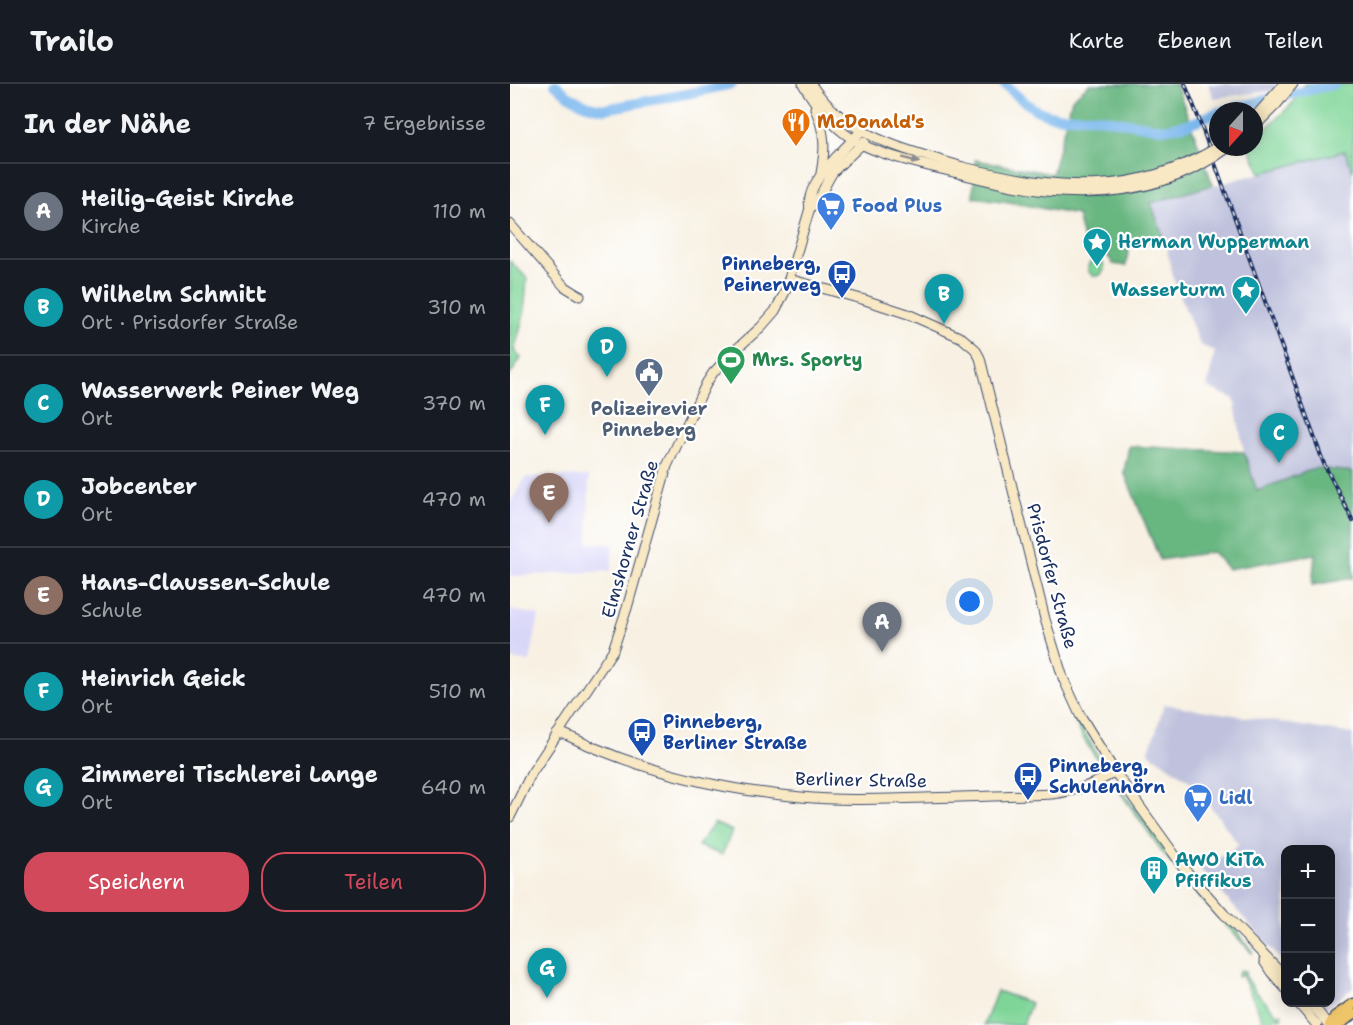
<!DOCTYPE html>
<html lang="de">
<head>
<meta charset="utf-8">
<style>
	body { margin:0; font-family:"Shantell Sans",sans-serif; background:#20242c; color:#f1f3f6 }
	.controls { position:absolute; right:18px; bottom:18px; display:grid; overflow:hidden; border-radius:12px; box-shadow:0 3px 15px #0003 }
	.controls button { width:54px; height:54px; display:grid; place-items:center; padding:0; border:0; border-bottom:2px solid #363941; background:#171b24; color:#f1f3f6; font:30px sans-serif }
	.compass { position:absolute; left:699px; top:18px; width:54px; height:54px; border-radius:50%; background:#171b24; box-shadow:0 3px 15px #0003; rotate:201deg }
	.you { position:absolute; left:460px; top:518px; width:21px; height:21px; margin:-15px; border:4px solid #fff; border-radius:50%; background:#1a73e8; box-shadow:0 0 0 9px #1a73e833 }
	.badge { display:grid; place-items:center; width:39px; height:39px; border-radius:50%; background:#d1495b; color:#fff; font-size:20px; font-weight:700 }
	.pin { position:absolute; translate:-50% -50px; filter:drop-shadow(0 2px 3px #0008) }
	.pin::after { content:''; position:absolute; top:32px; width:21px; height:18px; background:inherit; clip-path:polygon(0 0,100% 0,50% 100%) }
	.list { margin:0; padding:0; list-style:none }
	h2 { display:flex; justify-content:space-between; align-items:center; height:78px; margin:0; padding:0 24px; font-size:26px }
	h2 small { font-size:20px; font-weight:400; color:#9ea1a6 }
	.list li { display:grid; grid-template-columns:39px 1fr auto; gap:18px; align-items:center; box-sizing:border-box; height:96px; padding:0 24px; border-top:2px solid #363941 }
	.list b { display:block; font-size:22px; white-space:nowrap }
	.list p { margin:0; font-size:20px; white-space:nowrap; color:#9ea1a6 }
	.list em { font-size:20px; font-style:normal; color:#9ea1a6 }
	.actions { display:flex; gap:12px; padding:18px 24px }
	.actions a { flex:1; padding:14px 0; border:2px solid #d1495b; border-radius:24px; text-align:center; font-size:21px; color:#d1495b }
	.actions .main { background:#d1495b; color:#fff }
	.icon { flex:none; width:33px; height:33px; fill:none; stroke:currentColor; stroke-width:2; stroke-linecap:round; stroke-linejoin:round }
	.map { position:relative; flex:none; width:843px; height:941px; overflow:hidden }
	header { display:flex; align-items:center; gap:36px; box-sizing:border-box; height:84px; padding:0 30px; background:#171b24; border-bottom:2px solid #363941 }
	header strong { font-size:28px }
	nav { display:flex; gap:33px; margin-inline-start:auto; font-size:21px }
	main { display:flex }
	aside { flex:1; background:#171b24 }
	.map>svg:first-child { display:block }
	.built { fill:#d9d7f8 }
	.industrial { fill:#c0c2dd }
	.green { fill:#7fd598; stroke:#4d827b; stroke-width:1.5 }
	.forest { fill:#67b680; stroke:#41726f; stroke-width:1.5 }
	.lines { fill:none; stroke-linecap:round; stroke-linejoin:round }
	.river { stroke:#7bb8ee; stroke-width:10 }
	.secondary-casing { stroke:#3c4c72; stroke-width:11 }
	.primary-casing { stroke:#3c4c72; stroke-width:13 }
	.secondary { stroke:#f8e8c3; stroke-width:9 }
	.primary { stroke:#eec569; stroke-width:10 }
	.rail-casing { stroke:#1b2f5e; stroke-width:4 }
	.rail { stroke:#fff; stroke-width:1.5; stroke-dasharray:4.5; stroke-linecap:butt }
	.secondary-bridge-casing { stroke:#3c4c72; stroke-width:11; stroke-linecap:butt }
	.secondary-bridge { stroke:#f8e8c3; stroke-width:9 }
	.oneway { fill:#8a8c90 }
	.labels { text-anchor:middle; stroke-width:4.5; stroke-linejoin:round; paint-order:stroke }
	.food-label { font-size:18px; font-weight:bold; fill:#c56008; stroke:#fff; text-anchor:start }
	.shop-label { font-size:18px; font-weight:bold; fill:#366cbe; stroke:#fff; text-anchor:start }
	.culture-label { font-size:18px; font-weight:bold; fill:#0d838f; stroke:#fff; text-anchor:start }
	.transit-label { font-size:18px; font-weight:bold; fill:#164399; stroke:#fff; text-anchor:start }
	.leisure-label { font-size:18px; font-weight:bold; fill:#27864d; stroke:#fff; text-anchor:start }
	.service-label { font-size:18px; font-weight:bold; fill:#4e5e75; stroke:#fff }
	.street-label { font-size:18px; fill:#1b2f5e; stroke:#fff }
</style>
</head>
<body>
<header>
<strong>Trailo</strong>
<nav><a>Karte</a><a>Ebenen</a><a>Teilen</a></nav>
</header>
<main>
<aside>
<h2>In der Nähe<small>7 Ergebnisse</small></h2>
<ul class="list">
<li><span class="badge" style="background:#6b7280">A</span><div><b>Heilig-Geist Kirche</b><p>Kirche</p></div><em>110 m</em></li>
<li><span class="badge" style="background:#0f9aa8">B</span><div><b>Wilhelm Schmitt</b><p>Ort · Prisdorfer Straße</p></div><em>310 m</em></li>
<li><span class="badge" style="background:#0f9aa8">C</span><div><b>Wasserwerk Peiner Weg</b><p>Ort</p></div><em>370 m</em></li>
<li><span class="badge" style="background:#0f9aa8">D</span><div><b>Jobcenter</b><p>Ort</p></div><em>470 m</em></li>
<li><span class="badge" style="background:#8d6e63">E</span><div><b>Hans-Claussen-Schule</b><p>Schule</p></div><em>470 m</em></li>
<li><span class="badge" style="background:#0f9aa8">F</span><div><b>Heinrich Geick</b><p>Ort</p></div><em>510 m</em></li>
<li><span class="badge" style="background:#0f9aa8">G</span><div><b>Zimmerei Tischlerei Lange</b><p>Ort</p></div><em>640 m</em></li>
</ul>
<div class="actions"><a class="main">Speichern</a><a>Teilen</a></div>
</aside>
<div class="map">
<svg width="843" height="941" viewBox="0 0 843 941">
	<rect width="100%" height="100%" fill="#fff"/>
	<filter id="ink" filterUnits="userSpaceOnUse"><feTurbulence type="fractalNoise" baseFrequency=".0167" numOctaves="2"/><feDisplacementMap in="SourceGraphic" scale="12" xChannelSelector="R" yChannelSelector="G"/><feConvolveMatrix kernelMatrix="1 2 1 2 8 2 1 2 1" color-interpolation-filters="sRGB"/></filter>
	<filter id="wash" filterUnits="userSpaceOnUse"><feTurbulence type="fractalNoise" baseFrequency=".008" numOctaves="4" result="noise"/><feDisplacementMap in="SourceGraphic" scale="24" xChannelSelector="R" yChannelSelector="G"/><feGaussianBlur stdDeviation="1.35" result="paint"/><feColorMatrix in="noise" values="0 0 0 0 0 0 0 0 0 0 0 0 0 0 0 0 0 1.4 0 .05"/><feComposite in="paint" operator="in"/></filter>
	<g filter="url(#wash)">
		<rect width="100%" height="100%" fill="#f8f1e3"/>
		<!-- built -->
		<g class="built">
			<polygon points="79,392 78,459 103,460 101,487 0,492 0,419 16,393"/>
			<polygon points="0,526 29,531 20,578 0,575"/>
		</g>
		<!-- industrial -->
		<g class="industrial">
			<polygon points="698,0 772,0 767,6 704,14"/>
			<polygon points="835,66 843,88 843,388 804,384 747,407 734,368 724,315 697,303 705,267 690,261 662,192 656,160 641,119"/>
			<polygon points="654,620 843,650 843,904 815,924 810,919 820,918 820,766 776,766 775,880 690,785 729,761 684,700 638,668 646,647"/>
		</g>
		<!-- green -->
		<g class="green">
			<polygon points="794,0 843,0 843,88 835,67 751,89 739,63 744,63 744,56 783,19"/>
			<circle cx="586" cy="184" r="8"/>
			<polygon points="0,177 17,194 14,231 4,267 11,274 0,291"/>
			<polygon points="567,636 592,679 590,680 573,654 565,637"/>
			<polygon points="612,707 675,790 731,852 730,853 743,867 742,869 684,807 657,774 610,708"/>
			<polygon points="204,739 222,747 212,771 188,762"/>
			<polygon points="731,886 737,888 734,890 745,907 768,931 771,929 772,934 770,936 768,933 757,941 755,941 732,891 728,893 728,889"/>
			<polygon points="487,907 521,919 513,941 474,941"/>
		</g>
		<!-- forest -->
		<g class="forest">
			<path d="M 580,0 L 666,0 L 703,101 L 641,119 L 656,160 L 620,155 L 616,182 L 603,180 C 596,167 591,164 576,168 L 567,131 L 499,118 L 463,113 L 465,76 L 542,90 L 562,15 Z"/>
			<polygon points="619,362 734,368 747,407 805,384 843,388 843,494 802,501 805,470 718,485 703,468 650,476 614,388"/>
		</g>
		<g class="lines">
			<!-- river -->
			<g class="river">
				<path d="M 45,0 C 59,14 74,23 95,25 L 176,10 L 222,0"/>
				<polyline points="494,0 512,16 526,26 539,31 554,33 583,33 653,45 679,40 708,28"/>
				<polyline points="712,27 759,15 825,0"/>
			</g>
		</g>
	</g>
	<g filter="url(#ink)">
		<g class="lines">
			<!-- secondary casing -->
			<g class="secondary-casing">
				<g id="secondary">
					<path d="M 293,0 C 307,24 326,47 351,60 C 379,74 420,82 451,90"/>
					<path d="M 301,0 C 336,54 396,65 453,83"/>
					<path d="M 305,24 C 315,49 316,62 311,89"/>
					<polyline points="744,34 774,0"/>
					<polyline points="744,43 767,20 783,0"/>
					<path d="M 300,124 C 310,117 315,99 323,88 C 333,77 344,68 354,58"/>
					<polyline points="0,140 54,202 70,212"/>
					<polyline points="279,195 355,216 398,230 452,254 465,265 470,274 535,535 553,594 570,631 605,688 677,788 714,830 776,894"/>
					<path d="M 47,650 L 54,650 C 128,686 210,706 291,713 C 332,717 373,715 414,714 C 457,713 500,712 542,710 C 566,707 584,701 605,688"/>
					<path d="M 0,733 L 21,690 L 103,566 L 117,524 L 157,382 L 184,325 L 197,298 L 203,289 L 221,270 L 251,243 L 265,227 L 275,208 L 300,124 C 293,100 336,64 351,47"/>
					<polyline points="754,877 761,888 776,905"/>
					<polyline points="787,918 807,941"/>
					<polyline points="798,918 809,929 818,941"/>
				</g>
			</g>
			<!-- primary casing -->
			<g class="primary-casing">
				<g id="primary">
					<polyline points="820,941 826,932 843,920"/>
					<polyline points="828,941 843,930"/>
				</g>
			</g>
			<!-- secondary -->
			<use href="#secondary" class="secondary"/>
			<!-- primary -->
			<use href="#primary" class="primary"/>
			<!-- rail casing -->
			<g class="rail-casing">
				<polyline id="rail" points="675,0 687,30 814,380 843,437"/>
			</g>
			<!-- rail -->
			<use href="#rail" class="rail"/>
			<!-- secondary-bridge casing -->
			<g class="secondary-bridge-casing">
				<g id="secondary-bridge">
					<path d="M 453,83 C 547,105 621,115 708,63"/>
					<path d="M 451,90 C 479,97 507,104 536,107 C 601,113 666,103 719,63"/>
				</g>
			</g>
			<!-- secondary-bridge -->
			<use href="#secondary-bridge" class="secondary-bridge"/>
		</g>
		<!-- one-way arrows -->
		<defs><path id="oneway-solid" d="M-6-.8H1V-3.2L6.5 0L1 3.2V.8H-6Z" transform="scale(1.5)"/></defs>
		<use class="oneway" href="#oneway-solid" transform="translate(401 76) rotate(16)"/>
	</g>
	<!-- icons -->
	<defs>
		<g id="restaurant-pin" transform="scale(1.5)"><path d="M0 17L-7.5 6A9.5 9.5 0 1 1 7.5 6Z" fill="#e8710a" stroke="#fff"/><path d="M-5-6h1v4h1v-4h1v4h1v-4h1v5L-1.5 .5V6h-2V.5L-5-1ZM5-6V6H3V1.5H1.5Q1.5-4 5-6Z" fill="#fff"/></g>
		<g id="supermarket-pin" transform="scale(1.5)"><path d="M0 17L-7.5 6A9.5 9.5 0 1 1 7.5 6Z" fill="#3f7fe0" stroke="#fff"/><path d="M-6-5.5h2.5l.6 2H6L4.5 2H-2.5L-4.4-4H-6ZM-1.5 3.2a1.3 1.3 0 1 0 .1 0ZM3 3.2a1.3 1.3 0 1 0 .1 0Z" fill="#fff"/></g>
		<g id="sight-pin" transform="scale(1.5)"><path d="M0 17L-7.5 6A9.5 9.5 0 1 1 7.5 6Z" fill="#0f9aa8" stroke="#fff"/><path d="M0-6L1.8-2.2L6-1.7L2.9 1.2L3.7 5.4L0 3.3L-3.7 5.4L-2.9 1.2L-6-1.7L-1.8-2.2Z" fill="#fff"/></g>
		<g id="bus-pin" transform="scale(1.5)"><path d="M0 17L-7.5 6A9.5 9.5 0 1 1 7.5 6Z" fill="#1a4fb4" stroke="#fff"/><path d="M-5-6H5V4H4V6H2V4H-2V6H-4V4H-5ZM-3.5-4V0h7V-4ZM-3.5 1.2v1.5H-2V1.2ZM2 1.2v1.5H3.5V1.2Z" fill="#fff"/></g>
		<g id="stadium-pin" transform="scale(1.5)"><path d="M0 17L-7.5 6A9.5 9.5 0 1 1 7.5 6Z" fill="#2e9e5b" stroke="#fff"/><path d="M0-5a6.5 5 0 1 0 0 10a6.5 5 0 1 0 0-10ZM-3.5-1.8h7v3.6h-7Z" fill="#fff"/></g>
		<g id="civic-pin" transform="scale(1.5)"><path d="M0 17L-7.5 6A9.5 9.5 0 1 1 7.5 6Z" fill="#5c6f8a" stroke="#fff"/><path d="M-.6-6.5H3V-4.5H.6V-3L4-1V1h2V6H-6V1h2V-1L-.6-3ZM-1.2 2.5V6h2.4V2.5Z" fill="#fff"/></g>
		<g id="building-pin" transform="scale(1.5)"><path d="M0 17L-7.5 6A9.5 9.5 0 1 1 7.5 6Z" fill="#0f9aa8" stroke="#fff"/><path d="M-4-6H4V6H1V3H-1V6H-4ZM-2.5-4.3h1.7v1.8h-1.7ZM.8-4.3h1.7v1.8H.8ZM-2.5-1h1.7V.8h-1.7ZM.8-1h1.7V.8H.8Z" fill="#fff"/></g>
	</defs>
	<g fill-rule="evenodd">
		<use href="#restaurant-pin" x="286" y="38"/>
		<use href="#supermarket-pin" x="321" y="122"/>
		<use href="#sight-pin" x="587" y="158"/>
		<use href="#bus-pin" x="332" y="190"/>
		<use href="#sight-pin" x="736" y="206"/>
		<use href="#stadium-pin" x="221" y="276"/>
		<use href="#civic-pin" x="139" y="288"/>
		<use href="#bus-pin" x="132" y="648"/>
		<use href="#bus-pin" x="518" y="692"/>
		<use href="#supermarket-pin" x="688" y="714"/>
		<use href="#building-pin" x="644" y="786"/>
	</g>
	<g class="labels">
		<!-- food labels -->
		<g class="food-label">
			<text x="307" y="44">McDonald's</text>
		</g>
		<!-- shop labels -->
		<g class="shop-label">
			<text x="342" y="128">Food Plus</text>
			<text x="709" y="720">Lidl</text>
		</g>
		<!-- culture labels -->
		<g class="culture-label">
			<text x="608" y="164">Herman Wupperman</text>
			<text x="715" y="212" text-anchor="end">Wasserturm</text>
			<text x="665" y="782">AWO KiTa<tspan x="665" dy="21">Pfiffikus</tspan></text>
		</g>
		<!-- transit labels -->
		<g class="transit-label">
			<text x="311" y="186" text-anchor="end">Pinneberg,<tspan x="311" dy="21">Peinerweg</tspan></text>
			<text x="153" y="644">Pinneberg,<tspan x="153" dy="21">Berliner Straße</tspan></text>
			<text x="539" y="688">Pinneberg,<tspan x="539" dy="21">Schulenhörn</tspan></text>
		</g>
		<!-- leisure labels -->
		<g class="leisure-label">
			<text x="242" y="282">Mrs. Sporty</text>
		</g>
		<!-- service labels -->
		<g class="service-label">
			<text x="139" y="331">Polizeirevier<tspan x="139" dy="21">Pinneberg</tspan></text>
		</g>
		<!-- street labels -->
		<g class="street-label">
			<text transform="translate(120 455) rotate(-74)" y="6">Elmshorner Straße</text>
			<text transform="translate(542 492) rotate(75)" y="6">Prisdorfer Straße</text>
			<text transform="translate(351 696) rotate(1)" y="6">Berliner Straße</text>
		</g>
	</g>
</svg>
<div class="controls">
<button>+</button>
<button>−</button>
<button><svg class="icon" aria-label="locate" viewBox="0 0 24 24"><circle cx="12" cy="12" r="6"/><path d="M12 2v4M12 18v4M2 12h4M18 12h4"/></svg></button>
</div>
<svg class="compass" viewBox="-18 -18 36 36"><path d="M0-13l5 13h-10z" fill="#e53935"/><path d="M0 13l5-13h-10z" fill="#9ea1a6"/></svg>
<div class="you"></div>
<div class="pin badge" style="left:372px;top:568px;background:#6b7280">A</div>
<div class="pin badge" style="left:434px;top:240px;background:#0f9aa8">B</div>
<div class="pin badge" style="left:769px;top:379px;background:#0f9aa8">C</div>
<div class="pin badge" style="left:97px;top:293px;background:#0f9aa8">D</div>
<div class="pin badge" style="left:39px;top:439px;background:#8d6e63">E</div>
<div class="pin badge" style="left:35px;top:351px;background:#0f9aa8">F</div>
<div class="pin badge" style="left:37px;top:914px;background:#0f9aa8">G</div>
</div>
</main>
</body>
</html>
